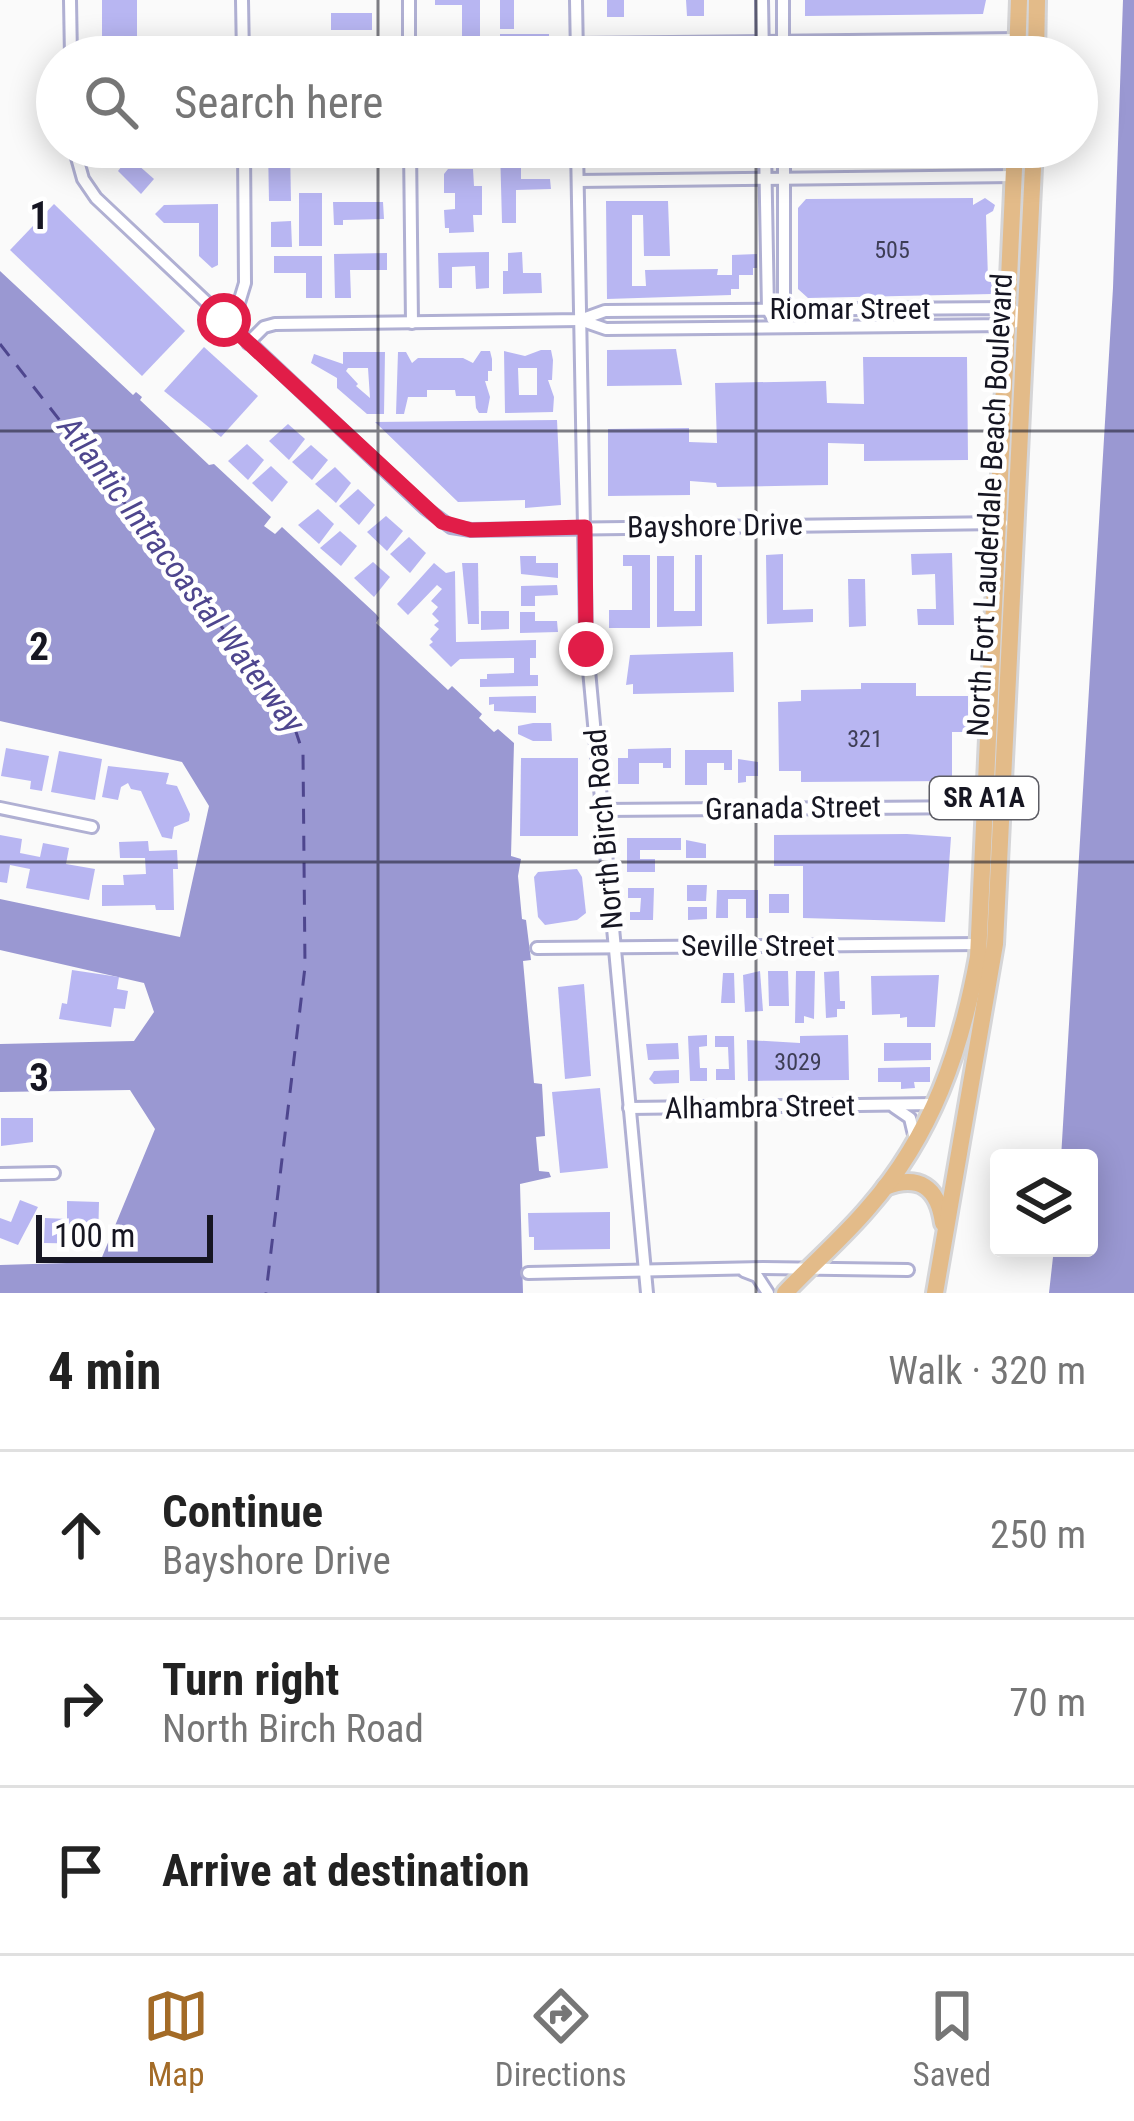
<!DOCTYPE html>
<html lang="en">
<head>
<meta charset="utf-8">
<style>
	body { margin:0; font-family:"Roboto Condensed",sans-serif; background:#f2f2f2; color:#222 }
	.controls { position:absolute; right:36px; bottom:36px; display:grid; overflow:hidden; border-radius:12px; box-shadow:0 6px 30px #0003 }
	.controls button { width:108px; height:108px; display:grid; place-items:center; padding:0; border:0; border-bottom:3px solid #e0e0e0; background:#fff; color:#222; font:60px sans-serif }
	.scale { position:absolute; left:36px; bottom:30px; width:177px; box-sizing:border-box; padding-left:12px; border:6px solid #161622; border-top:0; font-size:33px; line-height:42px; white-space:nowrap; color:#161622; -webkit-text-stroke:9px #fff; paint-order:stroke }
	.stop { position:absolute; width:36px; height:36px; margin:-27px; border:9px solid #e11d48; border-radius:50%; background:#fff }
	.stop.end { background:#e11d48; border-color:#fff; box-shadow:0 3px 12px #0008 }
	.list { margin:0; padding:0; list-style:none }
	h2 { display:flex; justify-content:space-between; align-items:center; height:156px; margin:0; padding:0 48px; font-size:51px }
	h2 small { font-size:39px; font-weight:400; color:#767676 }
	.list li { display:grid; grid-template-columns:78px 1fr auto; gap:36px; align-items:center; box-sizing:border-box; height:168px; padding:0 48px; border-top:3px solid #e0e0e0 }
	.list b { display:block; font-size:45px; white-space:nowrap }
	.list p { margin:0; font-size:39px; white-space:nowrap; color:#767676 }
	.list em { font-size:39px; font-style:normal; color:#767676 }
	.icon { flex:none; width:66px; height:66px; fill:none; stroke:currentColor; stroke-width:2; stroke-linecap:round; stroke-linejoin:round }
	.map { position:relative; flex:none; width:1134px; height:1293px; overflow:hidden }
	.search { position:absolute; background:#fff; box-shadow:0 6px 30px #0003; left:36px; right:36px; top:36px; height:132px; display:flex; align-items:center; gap:30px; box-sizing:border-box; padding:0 42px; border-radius:66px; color:#767676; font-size:45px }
	.sheet { height:660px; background:#fff }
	nav { display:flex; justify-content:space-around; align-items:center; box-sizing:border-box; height:168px; border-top:3px solid #e0e0e0; background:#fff; font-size:33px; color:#767676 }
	nav a { display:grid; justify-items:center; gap:6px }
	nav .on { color:#a36b27 }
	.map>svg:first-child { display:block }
	.water { fill:#9a98d2 }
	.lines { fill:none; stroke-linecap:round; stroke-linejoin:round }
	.ferry { stroke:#4e468e; stroke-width:3; stroke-dasharray:15 12; stroke-linecap:butt }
	.building { fill:#b8b6f2; fill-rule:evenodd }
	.street-casing { stroke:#b0b0d3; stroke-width:16 }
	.primary-casing { stroke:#d5d5d7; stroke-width:22 }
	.street { stroke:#fff; stroke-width:10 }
	.primary { stroke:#e3bb89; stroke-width:16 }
	.route { stroke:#e11d48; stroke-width:15 }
	.grid { fill:none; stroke:#161622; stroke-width:3; stroke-opacity:0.55 }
	.labels { text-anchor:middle; stroke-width:9; stroke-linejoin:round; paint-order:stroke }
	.number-label { font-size:24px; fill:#3e3e56 }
	.shield { fill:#fff; stroke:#5c5c64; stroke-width:3 }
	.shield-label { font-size:27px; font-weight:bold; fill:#161622 }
	.street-label { font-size:30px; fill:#161622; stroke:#fff }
	.water-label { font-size:33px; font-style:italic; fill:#4e468e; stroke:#fff }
	.grid-label { font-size:39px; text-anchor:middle; font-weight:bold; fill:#161622; stroke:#fff; stroke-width:9; stroke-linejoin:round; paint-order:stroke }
</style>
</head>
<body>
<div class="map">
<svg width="1134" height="1293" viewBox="0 0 1134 1293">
	<rect width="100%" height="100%" fill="#fafafa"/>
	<!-- water -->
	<g class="water">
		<polygon points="1123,0 1134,0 1134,1293 1049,1293 1054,1248 1089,1248 1089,1158 1061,1158 1113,288"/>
		<polygon points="0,271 133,395 136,392 142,397 140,400 209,465 214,464 271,517 264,526 275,534 282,527 376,614 379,618 376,623 448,690 452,686 482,714 479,718 494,732 498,729 514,743 511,856 521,859 518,876 522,919 526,920 531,960 523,961 534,1083 542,1084 545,1136 536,1137 539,1171 549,1172 551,1177 520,1184 523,1293 0,1293 0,1265 100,1262 155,1129 130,1090 0,1092 0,1044 134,1041 154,1012 144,983 0,950 0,899 180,937 209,806 182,762 0,721"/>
	</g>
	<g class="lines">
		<!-- ferry -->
		<polyline class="ferry" points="0,344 290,714 303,753 305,967 266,1293"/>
	</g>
	<!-- building -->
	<g class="building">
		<rect x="102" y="0" width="35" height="57"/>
		<polygon points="435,0 480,0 480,57 435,57 435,48 462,48 462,5 435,5"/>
		<rect x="500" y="0" width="14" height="29"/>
		<rect x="607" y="0" width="17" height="17"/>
		<polygon points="686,0 704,0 704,16 687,16"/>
		<polygon points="805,0 986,0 983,14 805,16"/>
		<rect x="331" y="13" width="41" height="17"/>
		<polygon points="500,34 549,34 549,50 514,50 514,57 500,57"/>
		<polygon points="298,37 298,53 266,53 266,38"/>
		<polygon points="193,38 193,56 165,57 165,39"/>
		<polygon points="382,38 383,57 334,57 333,39"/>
		<polygon points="500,147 550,147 550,157 521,158 521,179 550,179 551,189 516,190 516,223 502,223"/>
		<rect x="602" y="147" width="25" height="10"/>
		<polygon points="830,147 997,147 990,152 830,155"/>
		<polygon points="268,148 290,148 291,201 269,201"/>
		<polygon points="129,157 154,179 141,194 118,171"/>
		<polygon points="448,169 473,169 474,186 482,186 482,215 473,215 474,232 449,233 449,228 445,228 444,210 455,209 455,193 444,193 444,174"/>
		<rect x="299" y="193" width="23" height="53"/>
		<polygon points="973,198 973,205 985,198 995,205 993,211 986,215 988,279 996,288 992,294 808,298 798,289 798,208 806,199"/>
		<polygon points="606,201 668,201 670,256 644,256 643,215 632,215 632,286 646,286 645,270 718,269 717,275 732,275 732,255 757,254 757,268 753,268 753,275 739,275 739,289 731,289 731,295 607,299"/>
		<polygon points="333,202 383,202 384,219 343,220 343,225 334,225"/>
		<polygon points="54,204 185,331 142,376 10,250"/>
		<polygon points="218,204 218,265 212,268 199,256 199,223 164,223 155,214 164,205"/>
		<polygon points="291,221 292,247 271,247 271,222"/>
		<polygon points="489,252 489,288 476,289 475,266 452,267 452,288 439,288 438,253"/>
		<polygon points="522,252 523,273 541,273 542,293 503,294 503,271 508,271 508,253"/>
		<polygon points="387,253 387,270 350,270 351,298 335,298 334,254"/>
		<polygon points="274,256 322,256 322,298 306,298 306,273 274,273"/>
		<polygon points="204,347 258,396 221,437 164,391"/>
		<polygon points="676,349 682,385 607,386 607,350"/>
		<path d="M 541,350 L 551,350 L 553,360 L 552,380 L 548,380 L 554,397 L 553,412 L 505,413 L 504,351 L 525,356 ZM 518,368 L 537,368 L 537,395 L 519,395 Z"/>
		<polygon points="481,351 490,351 492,359 492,371 488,371 488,381 485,381 490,397 487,413 479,413 476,408 475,396 456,396 455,390 427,390 427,397 408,397 404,414 396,414 398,352 406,352 412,363 418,358 463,358 473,363"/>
		<path d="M 343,352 L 385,352 L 384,414 L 367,414 L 337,388 L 337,378 L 311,363 L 314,354 L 343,364 ZM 348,368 L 368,368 L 370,398 L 356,386 L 358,384 L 346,371 Z"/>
		<polygon points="863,357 967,357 968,460 864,461 864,444 828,443 828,485 717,487 716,483 690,481 690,495 608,496 608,429 689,428 689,442 717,443 715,383 826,381 827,403 864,404"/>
		<polygon points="557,420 561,505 525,508 525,500 458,502 375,422"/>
		<polygon points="288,424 305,439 289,460 269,441"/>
		<polygon points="247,444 264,460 248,480 228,461"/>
		<polygon points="311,445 328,460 312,480 292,462"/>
		<polygon points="271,466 288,482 272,502 252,483"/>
		<polygon points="335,467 351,483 336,503 315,484"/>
		<polygon points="358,489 375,505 359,525 339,506"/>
		<polygon points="318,509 334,524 319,544 298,525"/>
		<polygon points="386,516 403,531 387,551 367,532"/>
		<polygon points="340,531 357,546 341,566 320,548"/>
		<polygon points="409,537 426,553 410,573 390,554"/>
		<polygon points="952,553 954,625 918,625 917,609 936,609 935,574 912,575 911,554"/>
		<polygon points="783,554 783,610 813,609 813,622 767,624 766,555"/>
		<polygon points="623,555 650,555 650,628 609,628 609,610 632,610 632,566 623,566"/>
		<polygon points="695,555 702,555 702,626 657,627 657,556 674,556 674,611 695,611"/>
		<polygon points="520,556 536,556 536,563 558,563 558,578 521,574"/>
		<polygon points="373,562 390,577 374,597 354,578"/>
		<polygon points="434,563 446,573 455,571 456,642 536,640 536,658 530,658 530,675 538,675 538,686 480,687 480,679 487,679 487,674 514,673 514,658 460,659 451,667 429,645 433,642 430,639 439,629 434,625 439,621 432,614 438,607 431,601 442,589 437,585 408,615 397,604"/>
		<polygon points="462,563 478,563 479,624 468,624"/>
		<polygon points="848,579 865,579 866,626 849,627"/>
		<polygon points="557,585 558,595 535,596 535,606 521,606 521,586"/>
		<polygon points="481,611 509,611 509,629 481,630"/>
		<polygon points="520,612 535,612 535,621 557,621 558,632 520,633"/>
		<polygon points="733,652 734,692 633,694 633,684 626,685 630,655"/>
		<polygon points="861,683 916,683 916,696 968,696 968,732 952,732 952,781 801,782 801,771 779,771 778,702 801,701 801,690 861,689"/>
		<polygon points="536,696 536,713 494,711 494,704 489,705 489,697"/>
		<polygon points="533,723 551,723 552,741 533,741 518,734 518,726"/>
		<polygon points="6,748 49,756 42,791 30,789 31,781 1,776"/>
		<polygon points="671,748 671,768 663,768 663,763 639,763 639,784 618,784 618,758 628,758 628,749"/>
		<polygon points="685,750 732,750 732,770 724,770 724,763 707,763 707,785 685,785"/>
		<polygon points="59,751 102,759 95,800 51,792"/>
		<polygon points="521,758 578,758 578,836 520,836"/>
		<polygon points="738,759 758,762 758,776 746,776 746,782 738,783"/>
		<polygon points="108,766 169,773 166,784 177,786 190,814 189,821 174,827 172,839 162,837 141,791 131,789 128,783 121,787 118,800 102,797"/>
		<polygon points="907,834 951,837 945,922 803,918 803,866 774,866 774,835"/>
		<polygon points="0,835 22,839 20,853 40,857 43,843 69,848 66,864 95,869 89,900 26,888 30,869 10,865 7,883 0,882"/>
		<polygon points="627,838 681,838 681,850 640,850 640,859 655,859 655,872 627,872"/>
		<polygon points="686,840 706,844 706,858 686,858"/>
		<polygon points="148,841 149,851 177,850 178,869 173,869 174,910 156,910 155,905 102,906 102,885 124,885 123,875 146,874 145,858 120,858 119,842"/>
		<polygon points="577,869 582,877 586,913 577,920 545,925 538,917 534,877 538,872"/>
		<polygon points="687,885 707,885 706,901 687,901"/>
		<polygon points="628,888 654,888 653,920 630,920 630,912 640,912 641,898 628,898"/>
		<polygon points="717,890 758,890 758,918 746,918 746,899 728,899 728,918 716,918"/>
		<rect x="769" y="894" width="20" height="19"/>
		<polygon points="688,907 707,907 707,919 688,920"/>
		<polygon points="72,970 119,977 117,989 128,991 125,1009 114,1008 111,1027 59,1019 62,1003 67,1004"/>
		<polygon points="760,971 763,1011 745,1012 743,975"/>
		<polygon points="768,971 788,971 789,1006 769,1006"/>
		<polygon points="796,971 815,971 814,1019 804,1016 804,1023 795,1023"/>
		<polygon points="839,971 840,1001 845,1001 845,1009 837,1009 837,1017 826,1018 824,972"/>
		<polygon points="723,973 734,973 735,1003 721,1003"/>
		<polygon points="939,975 935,1027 907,1027 907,1017 900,1018 900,1014 872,1015 871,976"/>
		<polygon points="584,984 591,1076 565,1079 558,987"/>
		<polygon points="707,1035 707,1046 699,1047 700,1068 707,1068 707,1081 690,1081 688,1036"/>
		<polygon points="848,1035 849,1080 748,1081 747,1040 800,1043 800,1036"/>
		<polygon points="715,1036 734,1036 735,1080 716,1080 716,1069 729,1069 728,1047 715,1047"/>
		<polygon points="678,1043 679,1059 648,1060 646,1044"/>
		<polygon points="884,1043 931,1043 931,1060 884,1061"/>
		<polygon points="930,1067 930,1082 914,1082 915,1088 901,1089 901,1082 878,1082 878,1068"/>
		<polygon points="679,1070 679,1083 654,1084 649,1079 654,1071"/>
		<polygon points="600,1088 608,1168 560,1173 552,1092"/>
		<polygon points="1,1118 33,1118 33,1142 1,1146"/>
		<polygon points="20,1200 38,1207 18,1245 0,1238 0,1218 11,1222"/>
		<polygon points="67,1201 99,1202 98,1244 44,1243 45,1218 67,1219"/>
		<polygon points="610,1212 610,1249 534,1250 534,1237 529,1237 528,1213"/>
	</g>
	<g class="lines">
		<!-- street casing -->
		<g class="street-casing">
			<g id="street">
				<polyline points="70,0 71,57"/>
				<polyline points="242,0 243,57"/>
				<polyline points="409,0 409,57"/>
				<polyline points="576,0 577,57"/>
				<polyline points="762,0 763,57"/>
				<polyline points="783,0 783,57"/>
				<polyline points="577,44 1018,39"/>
				<polyline points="74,147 83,179 96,198 425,508 451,527 471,530 1002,523"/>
				<polyline points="410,147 412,323"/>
				<polyline points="577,147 586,638 647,1293"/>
				<polyline points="765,147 768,310 778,327"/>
				<polyline points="578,181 1015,176"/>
				<polyline points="784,313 784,147"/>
				<polyline points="224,319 238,306 245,283 244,147"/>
				<polyline points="580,320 606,329 1008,325 1028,317"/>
				<polyline points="248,343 264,327 275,324 580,320 605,311 1009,308 1028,317"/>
				<polyline points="0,808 92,827"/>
				<polyline points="602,810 983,807"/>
				<polyline points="537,948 979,944"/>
				<polyline points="894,1107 910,1118 915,1139"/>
				<polyline points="629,1108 936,1104"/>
				<polyline points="0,1174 54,1173"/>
				<polyline points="744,1271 757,1276 768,1293"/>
				<polyline points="528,1273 763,1268 908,1270"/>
			</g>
		</g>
		<!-- primary casing -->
		<g class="primary-casing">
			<g id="primary">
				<polyline points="1017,57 1019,0"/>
				<polyline points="1036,57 1037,0"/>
				<path d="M 885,1187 C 919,1174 938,1187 943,1223"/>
				<path d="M 785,1293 C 812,1264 843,1238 869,1207 C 932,1135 961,1051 978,957 L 1015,147"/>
				<polyline points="935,1293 995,944 1034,147"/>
			</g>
		</g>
		<!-- street -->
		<use href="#street" class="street"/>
		<!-- primary -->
		<use href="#primary" class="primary"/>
	</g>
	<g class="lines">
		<!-- route -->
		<polyline class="route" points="224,320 442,522 471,530 585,527 586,649"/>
	</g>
	<!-- grid -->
	<path class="grid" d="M 378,0 L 378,57M 756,0 L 756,57M 378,147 L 378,1293M 756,147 L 756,1293M 0,431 L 1134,431M 0,862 L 1134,862"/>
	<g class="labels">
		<!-- number labels -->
		<g class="number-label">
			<text x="892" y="258">505</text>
			<text x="865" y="747">321</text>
			<text x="798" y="1070">3029</text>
		</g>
		<!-- shield labels -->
		<rect class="shield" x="930" y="777" width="108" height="42" rx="9"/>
		<g class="shield-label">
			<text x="984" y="807">SR A1A</text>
		</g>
		<!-- street labels -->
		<g class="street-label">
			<text x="850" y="319">Riomar Street</text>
			<text transform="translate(990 505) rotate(-87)" y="10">North Fort Lauderdale Beach Boulevard</text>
			<text transform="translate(715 526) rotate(-1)" y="10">Bayshore Drive</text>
			<text transform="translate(793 808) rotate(-1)" y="10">Granada Street</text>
			<text transform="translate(604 829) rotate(-95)" y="10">North Birch Road</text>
			<text x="758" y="956">Seville Street</text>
			<text transform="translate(760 1107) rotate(-1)" y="10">Alhambra Street</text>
		</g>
		<!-- water labels -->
		<g class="water-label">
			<text transform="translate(182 574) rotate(53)" y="12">Atlantic Intracoastal Waterway</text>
		</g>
	</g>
	<g class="grid-label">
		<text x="39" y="229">1</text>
		<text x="39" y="660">2</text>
		<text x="39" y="1091">3</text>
	</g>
</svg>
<div class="controls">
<button><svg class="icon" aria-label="layers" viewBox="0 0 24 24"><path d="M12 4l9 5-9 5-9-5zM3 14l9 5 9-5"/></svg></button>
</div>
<div class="scale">100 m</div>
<div class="stop" style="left:224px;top:320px"></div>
<div class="stop end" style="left:586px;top:649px"></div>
<div class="search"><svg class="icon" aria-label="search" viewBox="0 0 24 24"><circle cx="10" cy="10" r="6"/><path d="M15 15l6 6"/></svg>Search here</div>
</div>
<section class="sheet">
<h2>4 min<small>Walk · 320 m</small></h2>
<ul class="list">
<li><svg class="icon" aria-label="ahead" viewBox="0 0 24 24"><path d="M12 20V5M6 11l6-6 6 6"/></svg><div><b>Continue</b><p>Bayshore Drive</p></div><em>250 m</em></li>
<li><svg class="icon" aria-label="right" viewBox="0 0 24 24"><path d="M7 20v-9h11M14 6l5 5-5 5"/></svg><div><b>Turn right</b><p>North Birch Road</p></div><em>70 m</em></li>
<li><svg class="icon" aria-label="arrive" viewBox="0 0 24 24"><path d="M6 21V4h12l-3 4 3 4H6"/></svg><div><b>Arrive at destination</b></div></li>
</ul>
</section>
<nav>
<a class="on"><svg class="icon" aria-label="map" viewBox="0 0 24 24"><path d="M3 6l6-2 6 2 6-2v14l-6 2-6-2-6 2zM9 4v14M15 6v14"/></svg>Map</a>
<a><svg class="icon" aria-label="directions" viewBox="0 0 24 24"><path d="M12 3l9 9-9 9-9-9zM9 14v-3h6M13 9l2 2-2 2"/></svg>Directions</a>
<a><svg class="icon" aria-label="saved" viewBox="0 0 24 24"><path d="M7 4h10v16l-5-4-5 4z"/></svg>Saved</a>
</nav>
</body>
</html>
